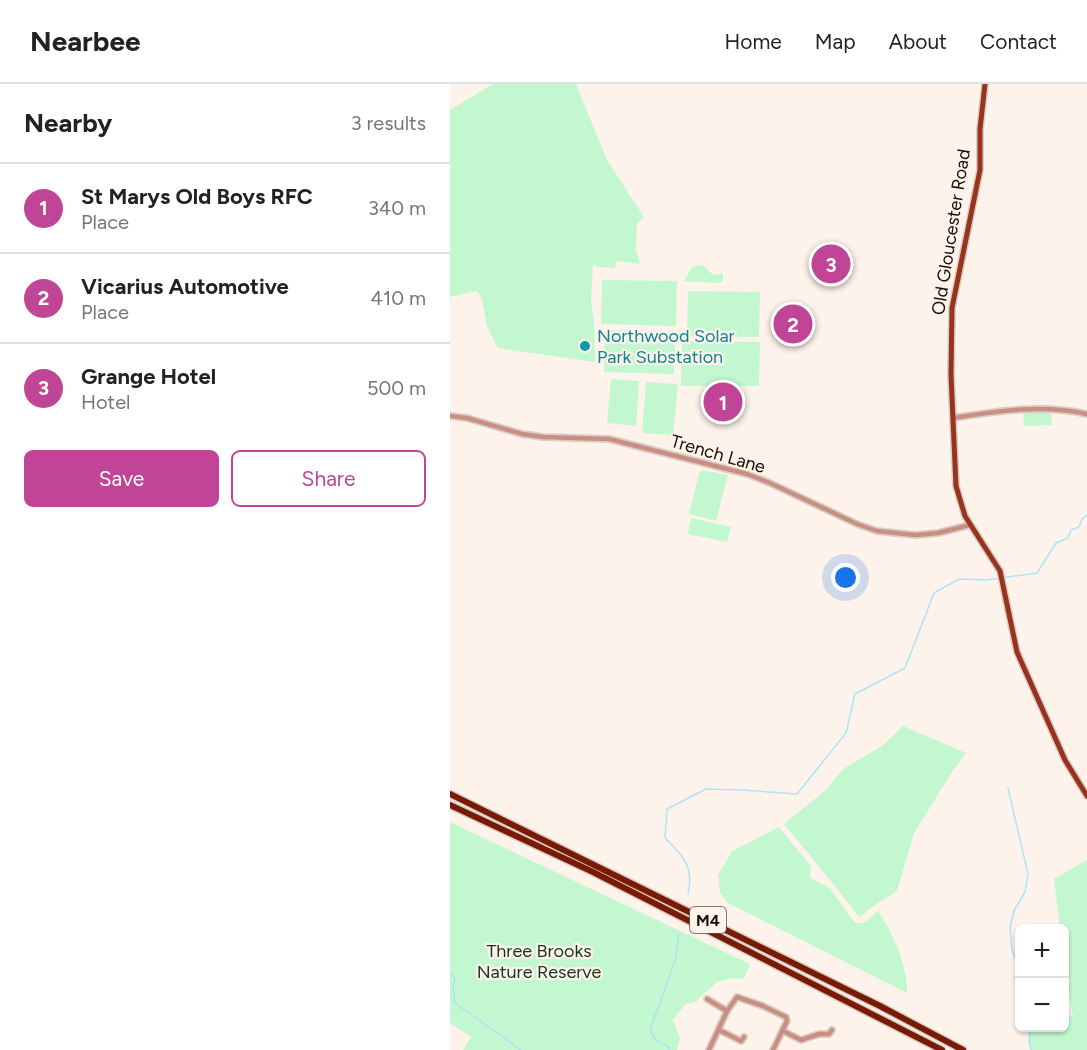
<!DOCTYPE html>
<html lang="en">
<head>
<meta charset="utf-8">
<style>
	body { margin:0; font-family:Figtree,sans-serif; background:#f2f2f2; color:#222 }
	.controls { position:absolute; right:18px; bottom:18px; display:grid; overflow:hidden; border-radius:9px; box-shadow:0 2px 4px #0004 }
	.controls button { width:54px; height:54px; display:grid; place-items:center; padding:0; border:0; border-bottom:2px solid #e0e0e0; background:#fff; color:#222; font:30px sans-serif }
	.you { position:absolute; left:396px; top:494px; width:21px; height:21px; margin:-15px; border:4px solid #fff; border-radius:50%; background:#1a73e8; box-shadow:0 0 0 9px #1a73e833 }
	.badge { display:grid; place-items:center; width:39px; height:39px; border-radius:50%; background:#c04597; color:#fff; font-size:20px; font-weight:700 }
	.pin { position:absolute; translate:-50% -50%; border:3px solid #fff; box-shadow:0 2px 6px #0006 }
	.list { margin:0; padding:0; list-style:none }
	h2 { display:flex; justify-content:space-between; align-items:center; height:78px; margin:0; padding:0 24px; font-size:26px }
	h2 small { font-size:20px; font-weight:400; color:#767676 }
	.list li { display:grid; grid-template-columns:39px 1fr auto; gap:18px; align-items:center; box-sizing:border-box; height:90px; padding:0 24px; border-top:2px solid #e0e0e0 }
	.list b { display:block; font-size:22px; white-space:nowrap }
	.list p { margin:0; font-size:20px; white-space:nowrap; color:#767676 }
	.list em { font-size:20px; font-style:normal; color:#767676 }
	.actions { display:flex; gap:12px; padding:18px 24px }
	.actions a { flex:1; padding:14px 0; border:2px solid #c04597; border-radius:9px; text-align:center; font-size:21px; color:#c04597 }
	.actions .main { background:#c04597; color:#fff }
	.map { position:relative; flex:none; width:637px; height:966px; overflow:hidden }
	header { display:flex; align-items:center; gap:36px; box-sizing:border-box; height:84px; padding:0 30px; background:#fff; border-bottom:2px solid #e0e0e0 }
	header strong { font-size:28px }
	nav { display:flex; gap:33px; margin-inline-start:auto; font-size:21px }
	main { display:flex }
	aside { flex:1; background:#fff }
	.map>svg:first-child { display:block }
	.green { fill:#c3f7d0 }
	.lines { fill:none; stroke-linecap:round; stroke-linejoin:round }
	.stream { stroke:#abe4f7; stroke-width:1.5 }
	.minor-casing { stroke:#d9cec6; stroke-width:8 }
	.major-casing { stroke:#d9cec6; stroke-width:8 }
	.highway-casing { stroke:#d9cec6; stroke-width:9 }
	.minor { stroke:#ca8f82; stroke-width:4.5 }
	.major { stroke:#99331d; stroke-width:5 }
	.highway { stroke:#791a04; stroke-width:6 }
	.culture-dot { fill:#0f9aa8; stroke:#fef3ea; stroke-width:2 }
	.labels { text-anchor:middle; stroke-width:4.5; stroke-linejoin:round; paint-order:stroke }
	.shield { fill:#fef3ea; stroke:#5c524a; stroke-width:1.5 }
	.shield-label { font-size:16px; font-weight:bold; fill:#160d06 }
	.street-label { font-size:18px; fill:#160d06; stroke:#fef3ea }
	.culture-label { font-size:18px; fill:#0d838f; stroke:#fef3ea; text-anchor:start }
	.park-label { font-size:18px; fill:#153520; stroke:#fef3ea }
</style>
</head>
<body>
<header>
<strong>Nearbee</strong>
<nav><a>Home</a><a>Map</a><a>About</a><a>Contact</a></nav>
</header>
<main>
<aside>
<h2>Nearby<small>3 results</small></h2>
<ul class="list">
<li><span class="badge">1</span><div><b>St Marys Old Boys RFC</b><p>Place</p></div><em>340 m</em></li>
<li><span class="badge">2</span><div><b>Vicarius Automotive</b><p>Place</p></div><em>410 m</em></li>
<li><span class="badge">3</span><div><b>Grange Hotel</b><p>Hotel</p></div><em>500 m</em></li>
</ul>
<div class="actions"><a class="main">Save</a><a>Share</a></div>
</aside>
<div class="map">
<svg width="637" height="966" viewBox="0 0 637 966">
	<rect width="100%" height="100%" fill="#fef3ea"/>
	<!-- green -->
	<g class="green">
		<polygon points="43,0 126,0 157,76 194,133 187,139 186,165 190,180 166,177 165,184 149,183 143,181 141,217 144,237 145,278 48,264 37,243 32,216 27,207 0,213 0,26"/>
		<polygon points="247,181 254,182 263,191 273,189 273,197 270,199 234,197 241,184"/>
		<polygon points="152,196 227,197 226,242 151,240"/>
		<polygon points="238,207 310,208 309,253 237,252"/>
		<polygon points="155,246 225,248 224,290 154,288"/>
		<polygon points="232,257 310,258 309,302 231,302"/>
		<polygon points="161,295 189,297 186,342 157,339"/>
		<polygon points="196,298 228,300 223,351 192,349"/>
		<polygon points="601,327 602,341 574,342 573,328"/>
		<polygon points="252,386 278,391 266,437 239,430 249,389"/>
		<polygon points="241,434 281,443 277,458 238,450"/>
		<path d="M 453,642 L 516,669 L 504,685 L 464,749 L 447,807 L 425,821 L 409,833 C 385,801 359,771 334,740 L 376,706 L 393,685 L 432,662 Z"/>
		<polygon points="0,738 300,880 294,895 283,894 267,898 245,918 235,920 223,936 230,954 227,966 13,966 21,953 0,939"/>
		<path d="M 329,743 L 361,782 L 360,794 L 380,804 L 404,838 C 413,843 421,833 428,827 C 443,848 458,883 457,909 L 278,819 L 270,809 L 268,791 L 282,767 Z"/>
		<polygon points="637,776 637,966 581,966 579,956 580,944 614,944 615,933 623,932 615,884 614,844 610,844 604,795"/>
	</g>
	<g class="lines">
		<!-- stream -->
		<g class="stream">
			<polyline points="558,704 578,790 575,808 564,827 560,843 562,866 570,886"/>
			<path d="M 238,810 C 244,783 234,772 215,754 L 217,725 L 256,705 L 293,706 L 347,710 L 396,649 L 405,610 L 455,584 L 484,509 L 509,495 L 536,496 L 587,489 L 606,459 L 618,454 L 621,446 L 629,443 L 632,435 L 637,431"/>
			<polyline points="0,888 5,895 3,902 5,919 71,966"/>
			<polyline points="580,944 579,956 581,966"/>
			<polyline points="219,966 219,963 206,956 200,946 225,877 229,850"/>
		</g>
		<!-- minor casing -->
		<g class="minor-casing">
			<g id="minor">
				<polyline points="0,332 17,334 72,350 93,353 159,355 297,390 320,399 407,440 427,447 465,451 488,449 520,441"/>
				<path d="M 503,334 C 548,327 592,320 637,330"/>
				<polyline points="257,915 277,927"/>
				<polyline points="269,946 291,957 294,953"/>
				<polyline points="333,947 351,956 369,950 379,950 382,946"/>
				<polyline points="259,966 277,927 287,913 313,922 336,933 337,937 323,966"/>
			</g>
		</g>
		<!-- major casing -->
		<g class="major-casing">
			<polyline id="major" points="535,0 530,45 530,86 502,224 501,291 506,402 515,432 550,487 567,568 615,676 637,712"/>
		</g>
		<!-- highway casing -->
		<g class="highway-casing">
			<g id="highway">
				<polyline points="0,710 430,922 513,966"/>
				<polyline points="0,721 143,788 492,966"/>
			</g>
		</g>
		<!-- minor -->
		<use href="#minor" class="minor"/>
		<!-- major -->
		<use href="#major" class="major"/>
		<!-- highway -->
		<use href="#highway" class="highway"/>
	</g>
	<!-- markers -->
	<circle class="culture-dot" cx="135" cy="262" r="6"/>
	<g class="labels">
		<!-- shield labels -->
		<rect class="shield" x="240" y="823" width="36" height="26" rx="4.5"/>
		<g class="shield-label">
			<text x="258" y="842">M4</text>
		</g>
		<!-- street labels -->
		<g class="street-label">
			<text transform="translate(501 148) rotate(-81)" y="6">Old Gloucester Road</text>
			<text transform="translate(268 370) rotate(16)" y="6">Trench Lane</text>
		</g>
		<!-- culture labels -->
		<g class="culture-label">
			<text x="147" y="258">Northwood Solar<tspan x="147" dy="21">Park Substation</tspan></text>
		</g>
		<!-- park labels -->
		<g class="park-label">
			<text x="89" y="873">Three Brooks<tspan x="89" dy="21">Nature Reserve</tspan></text>
		</g>
	</g>
</svg>
<div class="controls">
<button>+</button>
<button>−</button>
</div>
<div class="you"></div>
<div class="pin badge" style="left:273px;top:318px">1</div>
<div class="pin badge" style="left:343px;top:240px">2</div>
<div class="pin badge" style="left:381px;top:180px">3</div>
</div>
</main>
</body>
</html>
